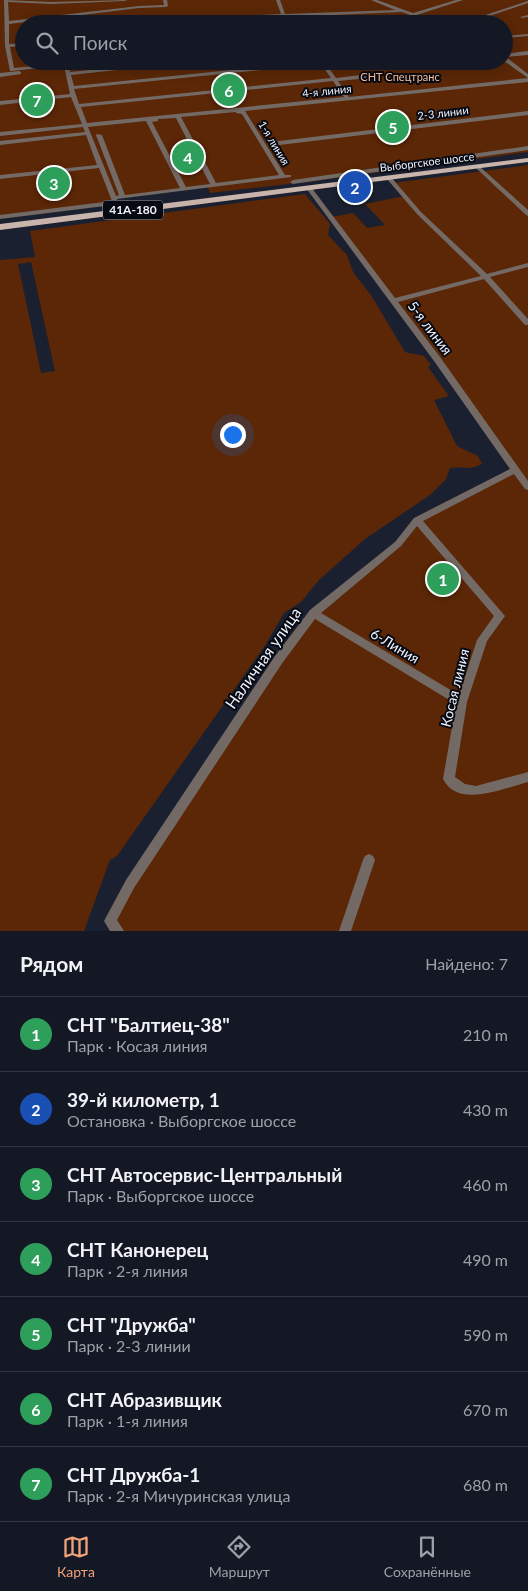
<!DOCTYPE html>
<html lang="ru">
<head>
<meta charset="utf-8">
<style>
	body { margin:0; font-family:Lato,sans-serif; background:#1d212c; color:#f1f3f6 }
	.you { position:absolute; left:232px; top:434px; width:18px; height:18px; margin:-12px; border:4px solid #fff; border-radius:50%; background:#1a73e8; box-shadow:0 0 0 8px #1a73e833 }
	.badge { display:grid; place-items:center; width:32px; height:32px; border-radius:50%; background:#f0a27a; color:#fff; font-size:16px; font-weight:700 }
	.pin { position:absolute; translate:-50% -50%; border:2px solid #fff; box-shadow:0 1px 5px #0006 }
	.list { margin:0; padding:0; list-style:none }
	h2 { display:flex; justify-content:space-between; align-items:center; height:65px; margin:0; padding:0 20px; font-size:21px }
	h2 small { font-size:16px; font-weight:400; color:#9da0a6 }
	.list li { display:grid; grid-template-columns:32px 1fr auto; gap:15px; align-items:center; box-sizing:border-box; height:75px; padding:0 20px; border-top:1px solid #333741 }
	.list b { display:block; font-size:19px; white-space:nowrap }
	.list p { margin:0; font-size:16px; white-space:nowrap; color:#9da0a6 }
	.list em { font-size:16px; font-style:normal; color:#9da0a6 }
	.icon { flex:none; width:28px; height:28px; fill:none; stroke:currentColor; stroke-width:2; stroke-linecap:round; stroke-linejoin:round }
	.map { position:relative; flex:none; width:528px; height:931px; overflow:hidden }
	.search { position:absolute; background:#141824; box-shadow:0 2px 12px #0003; left:15px; right:15px; top:15px; height:55px; display:flex; align-items:center; gap:12px; box-sizing:border-box; padding:0 18px; border-radius:28px; color:#9da0a6; font-size:19px }
	.sheet { height:590px; background:#141824 }
	nav { display:flex; justify-content:space-around; align-items:center; box-sizing:border-box; height:70px; border-top:1px solid #333741; background:#141824; font-size:14px; color:#9da0a6 }
	nav a { display:grid; justify-items:center; gap:2px }
	nav .on { color:#f0a27a }
	.map>svg:first-child { display:block }
	.green { fill:#5b2706; fill-rule:evenodd }
	.lines { fill:none; stroke-linecap:round; stroke-linejoin:round }
	.minor { fill:#746a65; fill-rule:evenodd }
	.major { fill:#c8b4aa; fill-rule:evenodd }
	.labels { text-anchor:middle; stroke-width:4; stroke-linejoin:round; paint-order:stroke }
	.far-park-label { font-size:11px; fill:#fcc3a6; stroke:#080a11 }
	.far-street-label { font-size:11px; fill:#eff3ff; stroke:#080a11 }
	.shield { fill:#080a11; stroke:#aaadb8; stroke-width:1 }
	.shield-label { font-size:12px; font-weight:bold; fill:#eff3ff }
	.street-label { font-size:14px; fill:#eff3ff; stroke:#080a11 }
	.near-street-label { font-size:16px; fill:#eff3ff; stroke:#080a11 }
</style>
</head>
<body>
<div class="map">
<svg width="528" height="931" viewBox="0 0 528 931">
	<rect width="100%" height="100%" fill="#1b2030"/>
	<!-- green -->
	<g class="green">
		<path d="M 0,0 L 528,0 L 528,152 L 306,182 L 210,193 L 207,186 L 114,197 L 115,202 L 0,217 ZM 24,24 L 504,24 L 504,61 L 24,61 Z"/>
		<polygon points="528,165 528,931 118,931 115,910 314,613 400,544 417,520 515,470 331,217 353,213 367,228 385,225 365,204 404,196 393,183"/>
		<path d="M 305,194 L 330,224 L 328,235 L 347,255 L 353,272 L 371,295 L 405,352 L 424,356 L 431,365 L 428,367 L 449,396 L 434,400 L 457,446 L 478,456 L 482,464 C 468,471 464,466 450,468 L 446,479 L 430,495 L 365,539 L 319,580 L 301,602 L 284,613 L 264,647 L 117,856 L 110,860 L 84,931 L 0,931 L 0,260 L 35,257 L 30,231 ZM 31,262 L 55,371 L 41,373 L 18,264 Z"/>
	</g>
	<g class="lines">
		<!-- minor -->
		<g class="minor">
			<path d="M 4,0 L 51,2 L 127,0 L 125,1 L 51,4 L 8,2 L 9,21 L 139,6 L 164,5 L 163,0 L 167,0 L 168,6 L 166,7 L 139,8 L 9,24 L 9,44 L 24,43 L 24,46 L 10,47 L 14,68 L 63,63 L 63,61 L 68,61 L 68,63 L 101,61 L 69,66 L 70,72 L 180,61 L 200,61 L 71,75 L 74,86 L 319,61 L 342,61 L 326,64 L 336,78 L 369,74 L 372,76 L 369,78 L 338,81 L 349,97 L 528,78 L 504,61 L 504,54 L 528,51 L 528,55 L 506,57 L 528,74 L 528,82 L 245,111 L 285,175 L 291,175 L 291,177 L 117,199 L 122,212 L 119,214 L 116,212 L 113,205 L 0,219 L 0,215 L 112,201 L 99,168 L 0,179 L 0,175 L 97,165 L 86,135 L 0,145 L 0,141 L 85,132 L 83,127 L 0,136 L 0,132 L 82,124 L 71,97 L 0,105 L 0,101 L 70,94 L 64,66 L 10,71 L 5,46 ZM 321,64 L 331,78 L 79,104 L 74,89 ZM 333,81 L 344,97 L 87,123 L 81,107 ZM 236,112 L 236,113 L 242,114 L 279,175 L 216,183 L 181,117 ZM 176,118 L 210,184 L 186,187 L 152,122 L 158,121 L 158,119 ZM 146,121 L 180,188 L 125,195 L 102,135 L 97,134 L 96,135 L 119,195 L 116,196 L 88,127 Z"/>
			<polygon points="276,0 280,0 285,14 395,10 371,0 377,0 413,13 456,0 463,0 417,15 427,19 451,24 426,21 402,12 287,17 289,24 285,24 282,17 237,18 238,24 234,24 232,17 234,16 281,14"/>
			<polygon points="528,1 528,3 466,24 458,24"/>
			<polygon points="528,15 528,17 522,18 520,17"/>
			<polygon points="528,34 528,36 504,38 504,36"/>
			<polygon points="19,71 21,72 21,74 0,77 0,73"/>
			<polygon points="528,111 528,115 271,146 268,144 271,142"/>
			<polygon points="528,146 528,150 293,184 290,182 293,180"/>
			<polygon points="478,165 528,210 528,216 526,215 476,168 475,167"/>
			<path d="M 387,177 L 391,177 L 421,212 L 487,274 L 528,263 L 528,267 L 490,277 L 528,319 L 528,325 L 525,325 L 484,279 L 398,302 L 440,357 L 528,481 L 528,490 L 525,489 L 514,474 L 423,521 L 505,616 L 487,641 L 467,702 L 455,777 L 465,784 L 476,786 L 528,772 L 528,782 C 504,788 458,809 443,779 L 456,704 L 315,619 L 283,662 L 134,888 L 117,920 L 124,931 L 110,931 L 104,921 L 126,880 L 275,656 L 310,610 L 395,542 L 414,518 L 510,469 L 434,361 L 306,188 L 311,187 L 395,298 L 481,276 L 417,214 L 387,179 ZM 417,526 L 494,616 L 477,640 L 459,695 L 321,613 L 401,546 Z"/>
			<polygon points="369,854 373,856 375,860 351,931 339,931 363,860 365,856"/>
		</g>
		<!-- major -->
		<polygon class="major" points="528,158 528,162 0,230 0,224"/>
	</g>
	<g class="labels">
		<!-- far-park labels -->
		<g class="far-park-label">
			<text x="400" y="81">СНТ Спецтранс</text>
		</g>
		<!-- far-street labels -->
		<g class="far-street-label">
			<text transform="translate(327 91) rotate(-6)" y="4">4-я линия</text>
			<text transform="translate(443 113) rotate(-7)" y="4">2-3 линии</text>
			<text transform="translate(274 143) rotate(59)" y="4">1-я линия</text>
			<text transform="translate(427 162) rotate(-7)" y="4">Выборгское шоссе</text>
		</g>
		<!-- shield labels -->
		<rect class="shield" x="103" y="200.5" width="60" height="19" rx="4"/>
		<g class="shield-label">
			<text x="133" y="214">41А-180</text>
		</g>
		<!-- street labels -->
		<g class="street-label">
			<text transform="translate(430 328) rotate(53)" y="5">5-я линия</text>
			<text transform="translate(395 646) rotate(31)" y="5">6-Линия</text>
			<text transform="translate(455 688) rotate(-76)" y="5">Косая линия</text>
		</g>
		<!-- near-street labels -->
		<g class="near-street-label">
			<text transform="translate(263 658) rotate(-55)" y="6">Наличная улица</text>
		</g>
	</g>
</svg>
<div class="you"></div>
<div class="pin badge" style="left:443px;top:579px;background:#2e9e5b">1</div>
<div class="pin badge" style="left:355px;top:187px;background:#1a4fb4">2</div>
<div class="pin badge" style="left:54px;top:183px;background:#2e9e5b">3</div>
<div class="pin badge" style="left:188px;top:157px;background:#2e9e5b">4</div>
<div class="pin badge" style="left:393px;top:127px;background:#2e9e5b">5</div>
<div class="pin badge" style="left:229px;top:90px;background:#2e9e5b">6</div>
<div class="pin badge" style="left:37px;top:100px;background:#2e9e5b">7</div>
<div class="search"><svg class="icon" aria-label="search" viewBox="0 0 24 24"><circle cx="10" cy="10" r="6"/><path d="M15 15l6 6"/></svg>Поиск</div>
</div>
<section class="sheet">
<h2>Рядом<small>Найдено: 7</small></h2>
<ul class="list">
<li><span class="badge" style="background:#2e9e5b">1</span><div><b>СНТ &quot;Балтиец-38&quot;</b><p>Парк · Косая линия</p></div><em>210 m</em></li>
<li><span class="badge" style="background:#1a4fb4">2</span><div><b>39-й километр, 1</b><p>Остановка · Выборгское шоссе</p></div><em>430 m</em></li>
<li><span class="badge" style="background:#2e9e5b">3</span><div><b>СНТ Автосервис-Центральный</b><p>Парк · Выборгское шоссе</p></div><em>460 m</em></li>
<li><span class="badge" style="background:#2e9e5b">4</span><div><b>СНТ Канонерец</b><p>Парк · 2-я линия</p></div><em>490 m</em></li>
<li><span class="badge" style="background:#2e9e5b">5</span><div><b>СНТ &quot;Дружба&quot;</b><p>Парк · 2-3 линии</p></div><em>590 m</em></li>
<li><span class="badge" style="background:#2e9e5b">6</span><div><b>СНТ Абразивщик</b><p>Парк · 1-я линия</p></div><em>670 m</em></li>
<li><span class="badge" style="background:#2e9e5b">7</span><div><b>СНТ Дружба-1</b><p>Парк · 2-я Мичуринская улица</p></div><em>680 m</em></li>
</ul>
</section>
<nav>
<a class="on"><svg class="icon" aria-label="map" viewBox="0 0 24 24"><path d="M3 6l6-2 6 2 6-2v14l-6 2-6-2-6 2zM9 4v14M15 6v14"/></svg>Карта</a>
<a><svg class="icon" aria-label="directions" viewBox="0 0 24 24"><path d="M12 3l9 9-9 9-9-9zM9 14v-3h6M13 9l2 2-2 2"/></svg>Маршрут</a>
<a><svg class="icon" aria-label="saved" viewBox="0 0 24 24"><path d="M7 4h10v16l-5-4-5 4z"/></svg>Сохранённые</a>
</nav>
</body>
</html>
